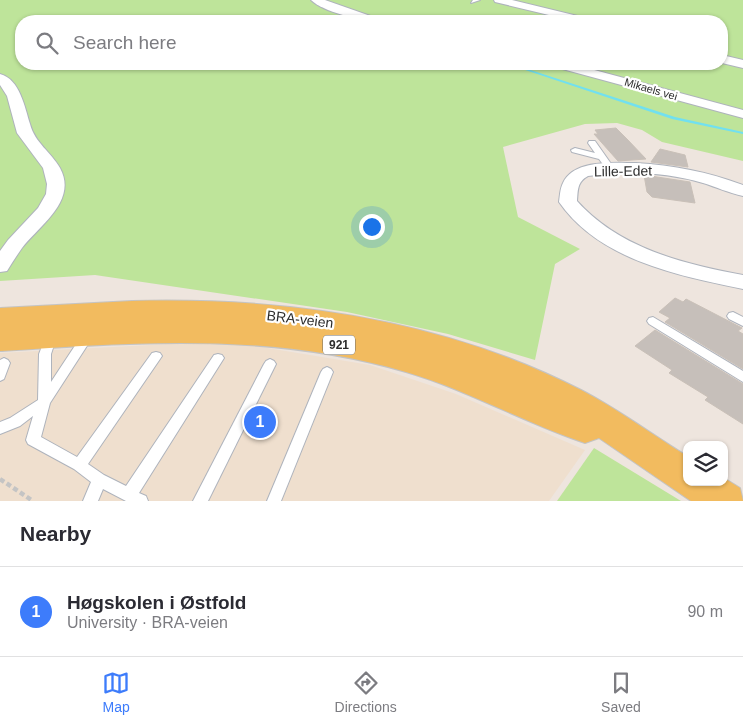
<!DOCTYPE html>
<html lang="en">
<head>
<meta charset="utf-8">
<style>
	body { margin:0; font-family:Helvetica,sans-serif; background:#f7f7f7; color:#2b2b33 }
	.controls { position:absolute; right:15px; bottom:15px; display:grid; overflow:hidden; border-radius:10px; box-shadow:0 1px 4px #0004 }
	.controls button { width:45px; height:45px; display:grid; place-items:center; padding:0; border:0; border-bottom:1px solid #e1e1e2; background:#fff; color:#2b2b33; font:25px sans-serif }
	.you { position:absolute; left:371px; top:226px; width:18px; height:18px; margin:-12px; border:4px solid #fff; border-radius:50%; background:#1a73e8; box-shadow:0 0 0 8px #1a73e833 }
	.badge { display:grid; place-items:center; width:32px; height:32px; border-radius:50%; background:#3d7cfb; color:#fff; font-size:16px; font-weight:700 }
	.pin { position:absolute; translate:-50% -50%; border:2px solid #fff; box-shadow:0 1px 5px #0006 }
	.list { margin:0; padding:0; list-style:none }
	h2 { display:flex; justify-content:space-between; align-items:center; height:65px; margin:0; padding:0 20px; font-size:21px }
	h2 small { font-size:16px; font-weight:400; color:#7c7c81 }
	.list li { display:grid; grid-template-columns:32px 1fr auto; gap:15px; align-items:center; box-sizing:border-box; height:90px; padding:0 20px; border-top:1px solid #e1e1e2 }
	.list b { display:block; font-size:19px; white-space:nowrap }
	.list p { margin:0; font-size:16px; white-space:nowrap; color:#7c7c81 }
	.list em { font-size:16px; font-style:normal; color:#7c7c81 }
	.icon { flex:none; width:28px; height:28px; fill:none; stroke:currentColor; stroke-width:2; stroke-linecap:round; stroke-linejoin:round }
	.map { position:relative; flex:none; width:743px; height:501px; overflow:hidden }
	.search { position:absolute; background:#fff; box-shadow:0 1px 4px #0004; left:15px; right:15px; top:15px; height:55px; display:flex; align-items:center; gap:12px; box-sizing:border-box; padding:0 18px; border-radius:20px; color:#7c7c81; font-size:19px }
	.sheet { height:155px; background:#fff }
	nav { display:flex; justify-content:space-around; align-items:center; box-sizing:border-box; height:70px; border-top:1px solid #e1e1e2; background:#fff; font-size:14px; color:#7c7c81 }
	nav a { display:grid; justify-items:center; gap:2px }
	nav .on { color:#3d7cfb }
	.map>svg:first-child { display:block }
	.education { fill:#efdfce }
	.green { fill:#bee49a; fill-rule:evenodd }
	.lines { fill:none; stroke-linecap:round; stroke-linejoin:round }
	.stream { fill:#71e0f0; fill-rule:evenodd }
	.building { fill:#c6bfba; stroke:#c9c0b8 }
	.lane-casing { stroke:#aeb3bc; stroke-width:2 }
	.street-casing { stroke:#aeb3bc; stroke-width:2 }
	.primary-casing { stroke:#c4c4c4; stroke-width:2 }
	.path { stroke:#c4c4c4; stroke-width:4.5; stroke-dasharray:5 3; stroke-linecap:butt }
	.lane { fill:#fff; fill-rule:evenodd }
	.street { fill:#fff; fill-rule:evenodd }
	.primary { fill:#f2bb5f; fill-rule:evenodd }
	.labels { text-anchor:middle; stroke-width:4.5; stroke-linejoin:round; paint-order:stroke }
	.far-street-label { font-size:11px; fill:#2c2c2c; stroke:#fff }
	.shield { fill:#fff; stroke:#6b6b6b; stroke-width:1 }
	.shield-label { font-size:12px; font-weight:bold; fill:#2c2c2c }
	.street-label { font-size:14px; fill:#2c2c2c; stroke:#fff }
</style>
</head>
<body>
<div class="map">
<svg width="743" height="501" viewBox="0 0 743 501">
	<rect width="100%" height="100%" fill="#eee5de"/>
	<!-- education -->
	<polygon class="education" points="226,341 370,365 456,394 585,450 549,501 0,501 0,353"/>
	<!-- green -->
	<g class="green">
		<path d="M 0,0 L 743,0 L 743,161 L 662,142 L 642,130 L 617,123 L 585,124 L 503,147 L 518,217 L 580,249 L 555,264 L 535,360 L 448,334 L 347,312 L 95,275 L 0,281 ZM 21,21 L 722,21 L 722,64 L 21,64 Z"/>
		<polygon points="594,448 681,501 557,501"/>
	</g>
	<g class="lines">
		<!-- stream -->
		<polygon class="stream" points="507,64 512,64 675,117 743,132 743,134 672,119"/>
	</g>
	<!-- building -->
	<g class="building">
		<polygon points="616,128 627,139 646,159 618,161 594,134 598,134 595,130"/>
		<polygon points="660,149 685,155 688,167 651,162"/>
		<polygon points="644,175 690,182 695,203 652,197 647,192"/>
		<polygon points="675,298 683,302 686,299 742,328 738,331 743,334 743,369 665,322 670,318 659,312"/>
		<polygon points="655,330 743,384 743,424 705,400 708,397 669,373 672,370 635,346"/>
	</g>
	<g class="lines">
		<!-- lane casing -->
		<g class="lane-casing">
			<g id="lane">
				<polygon points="473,0 480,0 471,3"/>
				<polygon points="589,141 595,141 614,168 613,170 607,170 599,159 572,152 571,150 575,148 595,153 588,143"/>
				<polygon points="733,312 743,317 743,326 729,319 727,316 729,313"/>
				<polygon points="653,317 743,371 743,382 649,324 647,321 649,318"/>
				<polygon points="88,331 92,332 94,335 50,403 41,437 77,457 152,353 156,352 160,353 162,356 160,359 88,464 104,475 126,486 214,355 218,354 222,355 224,358 139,493 146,496 148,501 126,501 103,489 98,501 83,501 91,482 74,469 28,444 26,440 33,416 20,426 0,434 0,422 10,418 38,400 39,354 47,333 55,333 57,336 51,354 51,382 84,332"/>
				<polygon points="4,358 8,360 10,363 4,379 0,381 0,360"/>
				<polygon points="270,359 274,361 276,364 208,501 193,501 264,364 266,361"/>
				<polygon points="327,367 331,369 333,372 281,501 267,501 321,372 323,369"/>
			</g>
		</g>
		<!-- street casing -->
		<g class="street-casing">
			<g id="street">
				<path d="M 311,0 L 325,0 L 379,19 L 380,21 C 364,22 323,12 311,0 Z"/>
				<polygon points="494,0 512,0 590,19 591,21 574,21 495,2"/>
				<polygon points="722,55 743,60 743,68 722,63"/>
				<polygon points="553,64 572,64 743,110 743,118 555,67"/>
				<path d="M 0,74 C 20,79 25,108 30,124 C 35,143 51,152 60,168 C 78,201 39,226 22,248 C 17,255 12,263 7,271 L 0,272 L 0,251 L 8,240 L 38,208 L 46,194 L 47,184 L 43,168 L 17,133 L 7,96 L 0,85 Z"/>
				<path d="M 636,163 C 673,165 708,172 743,185 L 743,196 C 729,193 716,187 703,183 C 665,172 626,171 588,176 C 577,182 578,190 577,201 C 619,248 683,264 743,275 L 743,289 C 679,276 599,260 559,202 C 560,195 560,189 563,183 C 574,159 614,163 636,163 Z"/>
			</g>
		</g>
		<!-- primary casing -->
		<g class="primary-casing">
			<path id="primary" d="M 132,301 C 286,297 442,319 581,390 C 618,409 651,434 687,456 L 687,482 L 724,482 L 724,478 L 740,488 L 743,501 L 691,501 L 599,438 L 585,443 C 524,423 468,390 406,372 C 270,332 139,342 0,351 L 0,308 Z"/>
		</g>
		<!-- path -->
		<polyline class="path" points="0,479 33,501"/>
		<!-- lane -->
		<use href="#lane" class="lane"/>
		<!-- street -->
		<use href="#street" class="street"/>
		<!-- primary -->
		<use href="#primary" class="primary"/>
	</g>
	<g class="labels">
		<!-- far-street labels -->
		<g class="far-street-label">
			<text transform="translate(651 89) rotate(16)" y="4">Mikaels vei</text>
		</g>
		<!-- shield labels -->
		<rect class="shield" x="323" y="335.5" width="32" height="19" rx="4"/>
		<g class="shield-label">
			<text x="339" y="349">921</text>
		</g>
		<!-- street labels -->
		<g class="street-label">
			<text transform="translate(623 171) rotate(-1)" y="5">Lille-Edet</text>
			<text transform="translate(300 319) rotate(7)" y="5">BRA-veien</text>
		</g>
	</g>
</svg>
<div class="controls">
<button><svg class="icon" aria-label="layers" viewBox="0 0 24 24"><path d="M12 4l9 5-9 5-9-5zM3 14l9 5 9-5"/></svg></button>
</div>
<div class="you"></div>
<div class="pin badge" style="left:260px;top:422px">1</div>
<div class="search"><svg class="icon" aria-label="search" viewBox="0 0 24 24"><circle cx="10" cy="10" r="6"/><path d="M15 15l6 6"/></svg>Search here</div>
</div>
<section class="sheet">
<h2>Nearby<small></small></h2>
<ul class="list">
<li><span class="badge">1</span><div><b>Høgskolen i Østfold</b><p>University · BRA-veien</p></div><em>90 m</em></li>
</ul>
</section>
<nav>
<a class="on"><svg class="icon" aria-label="map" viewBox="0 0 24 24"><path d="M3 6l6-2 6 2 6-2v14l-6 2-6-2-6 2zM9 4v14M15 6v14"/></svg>Map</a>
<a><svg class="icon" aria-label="directions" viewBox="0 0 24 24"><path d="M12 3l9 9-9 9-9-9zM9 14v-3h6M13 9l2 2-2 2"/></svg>Directions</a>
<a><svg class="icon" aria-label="saved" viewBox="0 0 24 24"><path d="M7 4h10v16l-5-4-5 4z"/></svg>Saved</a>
</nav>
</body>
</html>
